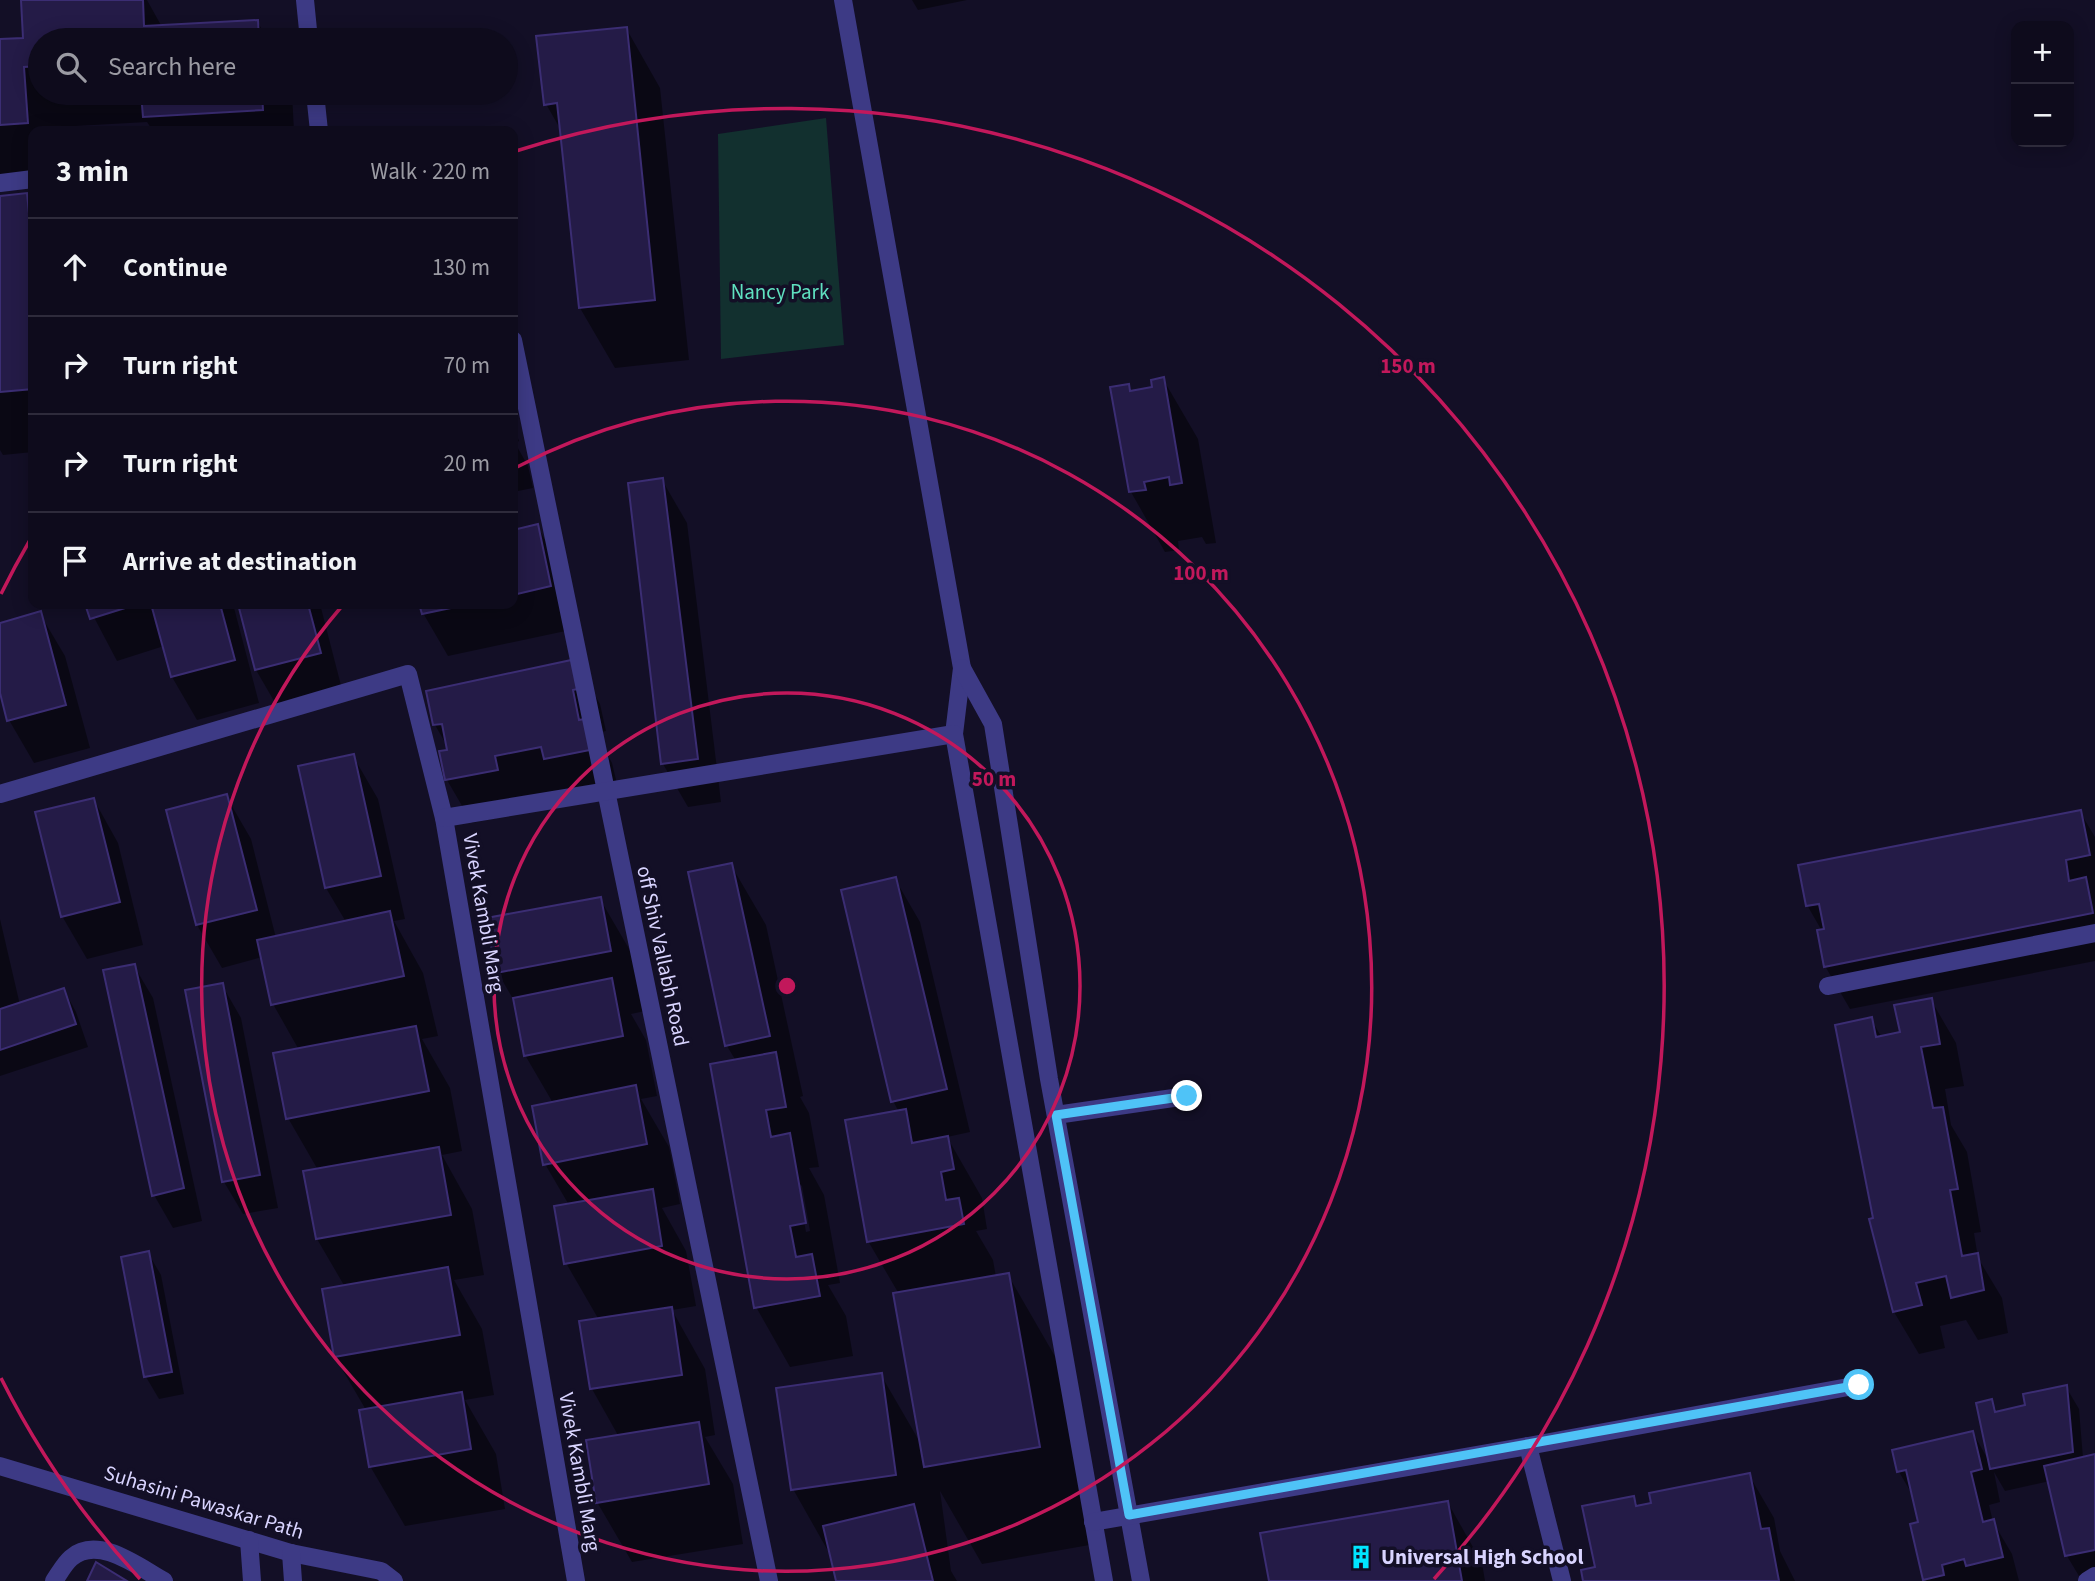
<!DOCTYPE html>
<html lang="en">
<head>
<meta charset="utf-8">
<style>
	body { margin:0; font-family:"Source Sans 3",sans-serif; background:#1c1929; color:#f1f3f6 }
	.controls { position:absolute; right:21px; top:21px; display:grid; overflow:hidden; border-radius:14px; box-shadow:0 4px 18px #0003 }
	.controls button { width:63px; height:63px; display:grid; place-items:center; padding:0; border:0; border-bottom:2px solid #2e2b3b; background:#0e0b1c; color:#f1f3f6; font:35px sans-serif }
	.stop { position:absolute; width:21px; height:21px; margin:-16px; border:5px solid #4fc3f7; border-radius:50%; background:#fff }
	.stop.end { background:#4fc3f7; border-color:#fff; box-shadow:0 2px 7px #0008 }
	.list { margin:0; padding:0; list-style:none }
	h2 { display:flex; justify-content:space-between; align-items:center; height:91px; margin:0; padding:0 28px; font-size:30px }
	h2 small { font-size:23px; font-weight:400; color:#9b9ba3 }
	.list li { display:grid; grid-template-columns:46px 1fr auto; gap:21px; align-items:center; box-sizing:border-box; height:98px; padding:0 28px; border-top:2px solid #2e2b3b }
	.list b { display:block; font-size:26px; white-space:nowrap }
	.list em { font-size:23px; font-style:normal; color:#9b9ba3 }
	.icon { flex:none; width:38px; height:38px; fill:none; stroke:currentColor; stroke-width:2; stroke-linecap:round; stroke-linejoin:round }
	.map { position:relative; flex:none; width:2095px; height:1581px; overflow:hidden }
	.search { position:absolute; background:#0e0b1c; box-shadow:0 4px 18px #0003; left:28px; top:28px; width:490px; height:77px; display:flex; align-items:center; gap:18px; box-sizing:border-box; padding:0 24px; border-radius:38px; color:#9b9ba3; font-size:26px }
	.panel { position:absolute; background:#0e0b1c; box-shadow:0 4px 18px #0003; left:28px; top:126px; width:490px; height:483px; border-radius:14px }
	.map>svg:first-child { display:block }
	.green { fill:#12302f }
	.shadow { fill:#0007; fill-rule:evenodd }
	.building { fill:#241b47; stroke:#3b2d73; stroke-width:2 }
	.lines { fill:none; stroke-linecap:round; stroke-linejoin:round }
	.minor { stroke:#3d3a85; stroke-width:18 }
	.route { stroke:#4fc3f7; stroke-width:9 }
	.ring { fill:none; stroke:#c2185b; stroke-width:3.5 }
	.labels { text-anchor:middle; stroke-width:7; stroke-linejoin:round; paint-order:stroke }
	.park-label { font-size:21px; fill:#5fe0c0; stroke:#130f26 }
	.street-label { font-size:21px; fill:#d9d4ff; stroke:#130f26 }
	.poi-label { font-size:21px; font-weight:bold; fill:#d9d4ff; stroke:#130f26; text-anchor:start }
	.centre { fill:#c2185b; stroke:#130f26; stroke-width:3.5 }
	.ring-label { font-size:21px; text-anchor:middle; font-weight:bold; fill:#c2185b; stroke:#130f26; stroke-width:7; stroke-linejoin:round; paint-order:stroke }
</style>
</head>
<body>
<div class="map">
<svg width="2095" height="1581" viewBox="0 0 2095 1581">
	<rect width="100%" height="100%" fill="#130f26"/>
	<!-- green -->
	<polygon class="green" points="826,118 844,345 721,359 718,134"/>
	<!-- shadow -->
	<g class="shadow">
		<polygon points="23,0 147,0 162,27 257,21 268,40 40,40 40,93 292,93 294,131 153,131 147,122 58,127 58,131 33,131 33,184 0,186 0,41 24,39"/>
		<polygon points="912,0 967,0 918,10"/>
		<polygon points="626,28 660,88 689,360 615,368 580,308 562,132 546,104"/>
		<polygon points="26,195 33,207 33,452 3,455 0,450 0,198"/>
		<polygon points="1163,379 1198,439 1216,543 1206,544 1202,537 1178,541 1179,550 1165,552 1131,492 1112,389 1128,386 1132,392 1154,389"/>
		<polygon points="513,425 519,441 515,443 528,466 533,488 513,492"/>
		<polygon points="662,480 687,523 721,802 688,807 663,764"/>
		<polygon points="537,526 562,569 575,629 448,656 423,613 421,604 513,604 513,531"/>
		<polygon points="87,604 233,604 259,703 197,720 172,677 164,646 117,661"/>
		<polygon points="239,604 320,604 344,697 281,713 256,670"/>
		<polygon points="40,614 65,656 90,748 34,763 9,720 0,687 0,625"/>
		<polygon points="575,661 600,704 606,731 596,733 612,763 619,792 472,823 447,780 441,753 450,751 435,725"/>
		<polygon points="353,756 378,799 405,919 394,921 423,973 438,1036 422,1039 450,1088 462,1151 442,1155 472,1209 484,1275 454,1280 482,1329 494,1395 465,1400 496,1454 505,1509 405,1526 370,1466 366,1410 335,1357 345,1287 317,1239 318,1170 288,1118 299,1050 273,1004 262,957 222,968 197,925 168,811 226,796 251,839 276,938 346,922 326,888 300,767"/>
		<polygon points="94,800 118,843 143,945 87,959 62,916"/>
		<polygon points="2080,812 2095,837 2095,961 1850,1009 1825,966 1822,931 1807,905"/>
		<path d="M 731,865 L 766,925 L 803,1096 L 800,1097 L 809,1113 L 819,1167 L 809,1168 L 824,1195 L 840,1283 L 828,1285 L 846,1316 L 853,1356 L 790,1367 L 756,1307 L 736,1061 L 727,1046 ZM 797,1182 L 802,1186 L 810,1231 L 806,1232 Z"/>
		<polygon points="895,879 920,922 970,1132 947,1137 982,1198 987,1229 976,1231 993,1260 996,1277 1008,1275 1064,1372 1095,1544 982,1564 940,1491 951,1571 957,1581 838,1581 832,1558 793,1489 881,1375 921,1444 899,1294 868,1241 899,1112 893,1101"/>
		<polygon points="600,899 635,959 645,1011 631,1014 646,1040 657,1096 641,1099 669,1147 680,1204 662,1208 686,1251 696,1306 672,1310 705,1369 715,1435 705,1437 733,1484 743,1544 632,1562 597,1502 619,1437 592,1389 599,1320 566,1263 569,1205 545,1164 553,1103 525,1055 516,1004 498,973"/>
		<polygon points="0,919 20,1005 64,990 76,1012 88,1047 0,1076"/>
		<polygon points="134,966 153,998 202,1221 173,1228 154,1195"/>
		<polygon points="222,985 241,1018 278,1208 243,1214 224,1182"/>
		<polygon points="1931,1000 1956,1043 1964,1086 1945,1089 1951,1125 1967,1152 1981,1232 1974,1233 1978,1258 2002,1298 2008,1333 1978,1340 1966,1320 1940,1326 1945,1348 1919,1354 1894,1312 1875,1220 1871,1019 1882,1038 1902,1034"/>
		<polygon points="148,1253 161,1275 184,1394 159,1399 146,1377 123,1258"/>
		<polygon points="2066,1387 2079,1409 2083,1458 2095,1456 2095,1581 2082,1581 2067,1556 2050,1481 2005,1491 1994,1472 2000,1502 1989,1505 1993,1522 2012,1554 2019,1581 1926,1581 1915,1499 1899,1472 1895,1452 1973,1433 1990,1463 1991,1401 1998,1413 2027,1407"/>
		<polygon points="1749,1475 1774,1518 1780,1551 1795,1581 1585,1581 1597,1569 1634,1498 1639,1507"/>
		<polygon points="1448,1503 1482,1563 1485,1581 1270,1581"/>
	</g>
	<!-- building -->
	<g class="building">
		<polygon points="21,0 143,0 144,26 258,20 259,40 40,40 40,66 24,67 28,123 0,125 0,39 23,38"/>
		<polygon points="627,27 655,300 579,308 557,103 544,105 536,36"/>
		<polygon points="141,93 262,93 263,110 143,117"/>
		<polygon points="27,193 33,255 33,389 0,392 0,196"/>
		<polygon points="1164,377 1182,483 1170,485 1169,477 1144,482 1146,490 1129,492 1110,387 1129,384 1130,391 1152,387 1151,380"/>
		<polygon points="663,478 698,759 661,764 628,483"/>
		<polygon points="538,524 551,586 513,595 513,530"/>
		<polygon points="85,604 138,604 90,619"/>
		<polygon points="151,604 220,604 235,660 171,677"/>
		<polygon points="238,604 308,604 321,653 255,670"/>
		<polygon points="419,604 470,604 422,614"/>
		<polygon points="41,611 66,705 7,721 0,693 0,623"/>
		<polygon points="576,659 582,688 573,690 579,720 589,718 595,749 544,759 541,747 495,756 498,770 445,780 439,751 447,750 442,724 433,725 426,691"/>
		<polygon points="354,754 381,876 325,888 298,766"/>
		<polygon points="227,794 257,910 196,925 166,810"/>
		<polygon points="94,798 120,902 61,917 35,812"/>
		<polygon points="2081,810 2090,855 2066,860 2069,881 2086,877 2093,913 1824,967 1817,930 1824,929 1819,904 1806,906 1798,865"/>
		<polygon points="732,863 770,1036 725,1046 688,872"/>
		<polygon points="896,877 947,1089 891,1102 841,890"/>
		<polygon points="601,897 611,951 496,973 486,918"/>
		<polygon points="390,911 404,976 271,1005 257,940"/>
		<polygon points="135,964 184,1188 152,1196 103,970"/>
		<polygon points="612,978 623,1036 524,1056 513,998"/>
		<polygon points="223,983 260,1175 222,1182 185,990"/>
		<polygon points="64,988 76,1024 0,1050 0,1009"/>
		<polygon points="1932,998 1940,1044 1921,1047 1933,1108 1943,1107 1958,1189 1950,1190 1962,1256 1978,1253 1984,1290 1951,1298 1946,1276 1916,1283 1922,1305 1893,1312 1869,1219 1873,1218 1835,1025 1872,1017 1876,1037 1900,1032 1894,1005"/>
		<polygon points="416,1026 429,1091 286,1119 273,1053"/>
		<polygon points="776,1052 786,1107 766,1110 771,1137 790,1133 806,1223 790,1226 796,1257 812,1254 820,1296 754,1308 710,1064"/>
		<polygon points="636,1085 647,1144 543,1165 532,1106"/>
		<polygon points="906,1109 912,1143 948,1136 954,1169 941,1172 946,1200 959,1198 964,1224 867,1242 845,1120"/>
		<polygon points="439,1147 451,1215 316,1239 303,1171"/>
		<polygon points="653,1189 662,1246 564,1264 554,1206"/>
		<polygon points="149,1251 172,1372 144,1377 121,1257"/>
		<polygon points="448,1267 460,1335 334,1357 322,1289"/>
		<polygon points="1009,1273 1040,1447 924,1467 893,1293"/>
		<polygon points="672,1307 682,1375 590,1389 579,1321"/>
		<polygon points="882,1373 896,1475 791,1490 776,1388"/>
		<polygon points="2067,1385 2073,1452 1990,1469 1976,1403 1992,1399 1995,1412 2025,1405 2023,1394"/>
		<polygon points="462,1392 471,1449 369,1467 359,1410"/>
		<polygon points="699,1422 709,1484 596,1503 586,1440"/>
		<polygon points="1973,1431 1982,1469 1971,1472 1983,1522 1994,1519 2003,1557 1966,1566 1964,1559 1942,1565 1944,1575 1923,1580 1910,1524 1918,1522 1906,1470 1897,1472 1892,1450"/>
		<polygon points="2095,1454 2095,1550 2065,1556 2044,1466"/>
		<polygon points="1750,1473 1761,1529 1769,1528 1779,1581 1583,1581 1581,1570 1595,1567 1582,1506 1634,1496 1636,1506 1651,1503 1649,1493"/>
		<polygon points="1448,1501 1462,1581 1269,1581 1260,1533"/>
		<polygon points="914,1504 933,1581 836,1581 823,1526"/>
		<polygon points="96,1562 127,1581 87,1581"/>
	</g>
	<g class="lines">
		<!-- minor -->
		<g class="minor">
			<polyline points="305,0 309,40"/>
			<polyline points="843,0 962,668 954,734 1104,1581"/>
			<polyline points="315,93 319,131"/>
			<polyline points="0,183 33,179"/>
			<polyline points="513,340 769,1581"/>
			<polyline points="962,668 993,724 1049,1079 1141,1581"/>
			<polyline points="0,794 408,674 444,818 576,1581"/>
			<polyline points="444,818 954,734"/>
			<polyline points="1828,986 2095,933"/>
			<polyline points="1056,1115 1187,1096"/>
			<polyline points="1528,1446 1562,1581"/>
			<polyline points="0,1466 291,1553 381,1571 394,1581"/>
			<polyline points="1093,1522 1528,1446 1859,1385"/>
			<polyline points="249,1540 252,1581"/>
			<polyline points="291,1553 293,1581"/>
			<path d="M 54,1581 C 59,1574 64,1564 71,1558 C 98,1534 140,1568 164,1581"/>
			<polyline points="2087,1581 2095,1576"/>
		</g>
	</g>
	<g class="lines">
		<!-- route -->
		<polyline class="route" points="1187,1096 1056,1115 1129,1515 1859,1385"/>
	</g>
	<!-- distance rings -->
	<g class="ring">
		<circle cx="787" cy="986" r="293"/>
		<path d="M517 467A585 585 0 1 1 342 606"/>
		<path d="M140 1579A878 878 0 0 1 1 1378M1 594A878 878 0 0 1 30 540M516 151A878 878 0 0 1 1434 1579"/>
	</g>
	<!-- icons -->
	<defs>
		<g id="building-bare" transform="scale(1.89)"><path d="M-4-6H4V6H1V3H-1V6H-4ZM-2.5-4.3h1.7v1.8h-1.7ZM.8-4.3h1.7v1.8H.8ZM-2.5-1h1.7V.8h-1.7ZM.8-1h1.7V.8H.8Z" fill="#00e5ff" stroke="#130f26" stroke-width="2.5" paint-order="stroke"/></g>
	</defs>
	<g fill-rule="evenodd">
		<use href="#building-bare" x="1361" y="1557"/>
	</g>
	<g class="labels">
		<!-- park labels -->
		<g class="park-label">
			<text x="780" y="299">Nancy Park</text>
		</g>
		<!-- street labels -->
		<g class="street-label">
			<text transform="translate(484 913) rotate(80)" y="7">Vivek Kambli Marg</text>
			<text transform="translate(663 956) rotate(78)" y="7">off Shiv Vallabh Road</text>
			<text transform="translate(580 1472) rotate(80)" y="7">Vivek Kambli Marg</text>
			<text transform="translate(204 1502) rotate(17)" y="7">Suhasini Pawaskar Path</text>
		</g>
		<!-- poi labels -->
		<g class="poi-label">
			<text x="1381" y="1564">Universal High School</text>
		</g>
	</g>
	<circle cx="787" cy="986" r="10" class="centre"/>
	<g class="ring-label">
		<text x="1408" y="373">150 m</text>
		<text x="1201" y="580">100 m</text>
		<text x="994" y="786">50 m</text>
	</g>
</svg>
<div class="controls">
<button>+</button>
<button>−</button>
</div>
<div class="stop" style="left:1859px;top:1385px"></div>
<div class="stop end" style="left:1187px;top:1096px"></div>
<div class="search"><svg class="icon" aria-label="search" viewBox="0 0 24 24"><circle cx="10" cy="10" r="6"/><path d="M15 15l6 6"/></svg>Search here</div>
<section class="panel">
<h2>3 min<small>Walk · 220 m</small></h2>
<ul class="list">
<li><svg class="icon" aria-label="ahead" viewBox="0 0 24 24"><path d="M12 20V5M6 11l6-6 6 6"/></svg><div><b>Continue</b></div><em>130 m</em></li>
<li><svg class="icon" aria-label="right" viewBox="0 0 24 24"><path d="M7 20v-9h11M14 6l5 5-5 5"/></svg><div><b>Turn right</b></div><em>70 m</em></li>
<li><svg class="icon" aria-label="right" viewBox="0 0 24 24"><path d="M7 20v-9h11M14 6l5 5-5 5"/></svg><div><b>Turn right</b></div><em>20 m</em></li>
<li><svg class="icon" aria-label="arrive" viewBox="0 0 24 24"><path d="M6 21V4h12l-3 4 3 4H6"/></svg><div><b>Arrive at destination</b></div></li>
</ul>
</section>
</div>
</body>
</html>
